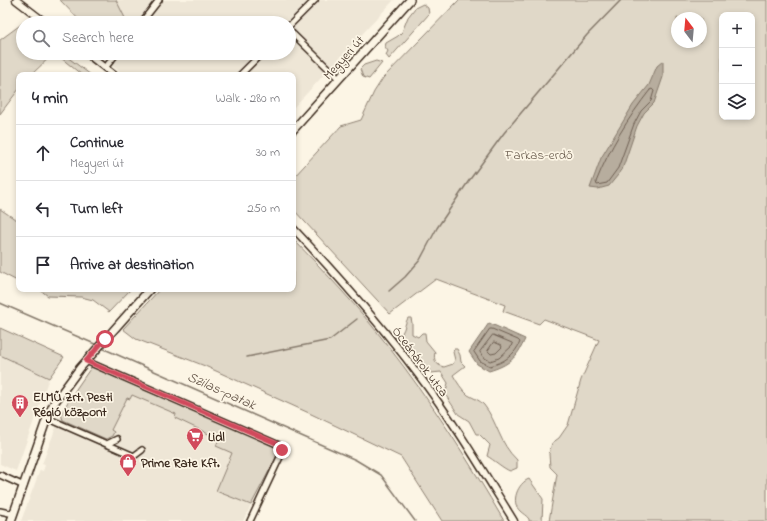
<!DOCTYPE html>
<html lang="en">
<head>
<meta charset="utf-8">
<style>
	body { margin:0; font-family:"Indie Flower",sans-serif; background:#f7f7f7; color:#2b2b33 }
	.controls { position:absolute; right:12px; top:12px; display:grid; overflow:hidden; border-radius:8px; box-shadow:0 2px 6px #0003 }
	.controls button { width:36px; height:36px; display:grid; place-items:center; padding:0; border:0; border-bottom:1px solid #e1e1e2; background:#fff; color:#2b2b33; font:20px sans-serif }
	.compass { position:absolute; left:671px; top:12px; width:36px; height:36px; border-radius:50%; background:#fff; box-shadow:0 2px 6px #0003; rotate:344deg }
	.stop { position:absolute; width:12px; height:12px; margin:-9px; border:3px solid #d1495b; border-radius:50%; background:#fff }
	.stop.end { background:#d1495b; border-color:#fff; box-shadow:0 1px 4px #0008 }
	.list { margin:0; padding:0; list-style:none }
	h2 { display:flex; justify-content:space-between; align-items:center; height:52px; margin:0; padding:0 16px; font-size:17px }
	h2 small { font-size:13px; font-weight:400; color:#7c7c81 }
	.list li { display:grid; grid-template-columns:26px 1fr auto; gap:12px; align-items:center; box-sizing:border-box; height:56px; padding:0 16px; border-top:1px solid #e1e1e2 }
	.list b { display:block; font-size:15px; white-space:nowrap }
	.list p { margin:0; font-size:13px; white-space:nowrap; color:#7c7c81 }
	.list em { font-size:13px; font-style:normal; color:#7c7c81 }
	.icon { flex:none; width:22px; height:22px; fill:none; stroke:currentColor; stroke-width:2; stroke-linecap:round; stroke-linejoin:round }
	.map { position:relative; flex:none; width:767px; height:521px; overflow:hidden }
	.search { position:absolute; background:#fff; box-shadow:0 2px 6px #0003; left:16px; top:16px; width:280px; height:44px; display:flex; align-items:center; gap:10px; box-sizing:border-box; padding:0 14px; border-radius:22px; color:#7c7c81; font-size:15px }
	.panel { position:absolute; background:#fff; box-shadow:0 2px 6px #0003; left:16px; top:72px; width:280px; height:220px; border-radius:8px }
	.map>svg:first-child { display:block }
	.built { fill:#eee6d6 }
	.green { fill:#e0d8c8; stroke:#8e8173; fill-rule:evenodd }
	.water { fill:#b7ad9e; stroke:#85796b }
	.lines { fill:none; stroke-linecap:round; stroke-linejoin:round }
	.shore { stroke:#6d5e51; stroke-width:1 }
	.stream { stroke:#85796b; stroke-width:1.5 }
	.minor-casing { stroke:#3b2a1e; stroke-width:8 }
	.tertiary-casing { stroke:#3b2a1e; stroke-width:9 }
	.secondary-casing { stroke:#3b2a1e; stroke-width:10 }
	.minor { stroke:#fcf5e5; stroke-width:5 }
	.tertiary { stroke:#fcf5e5; stroke-width:6 }
	.secondary { stroke:#fcf5e5; stroke-width:7 }
	.route { stroke:#d1495b; stroke-width:5 }
	.labels { text-anchor:middle; stroke-width:3.5; stroke-linejoin:round; paint-order:stroke }
	.street-label { font-size:13px; fill:#3b2a1e; stroke:#fcf5e5 }
	.park-label { font-size:13px; fill:#645648; stroke:#fcf5e5 }
	.poi-label { font-size:13px; font-weight:bold; fill:#3b2a1e; stroke:#fcf5e5; text-anchor:start }
	.water-label { font-size:14px; font-style:italic; fill:#605144; stroke:#fcf5e5 }
</style>
</head>
<body>
<div class="map">
<svg width="767" height="521" viewBox="0 0 767 521">
	<rect width="100%" height="100%" fill="#fcf5e5"/>
	<filter id="ink" filterUnits="userSpaceOnUse"><feTurbulence type="fractalNoise" baseFrequency=".025" numOctaves="2"/><feDisplacementMap in="SourceGraphic" scale="8" xChannelSelector="R" yChannelSelector="G"/><feConvolveMatrix kernelMatrix="1 2 1 2 8 2 1 2 1" color-interpolation-filters="sRGB"/></filter>
	<g filter="url(#ink)">
		<!-- built -->
		<g class="built">
			<polygon points="115,0 394,0 293,108 293,75 124,75 102,58 107,53 289,53 289,23 126,23"/>
			<polygon points="0,355 49,378 16,471 0,464"/>
			<polygon points="92,366 276,447 278,454 243,521 21,521 40,470 43,471 45,465 42,464 61,414 77,386"/>
		</g>
		<!-- green -->
		<g class="green">
			<polygon points="60,0 116,0 127,22 124,23 82,23"/>
			<path d="M 459,0 L 767,0 L 767,521 L 549,521 L 557,474 L 550,467 L 549,454 L 552,443 L 559,438 L 568,425 L 581,380 L 599,340 L 544,319 L 539,324 L 503,311 L 505,305 L 436,279 L 390,314 L 293,209 L 293,178 L 341,126 L 361,120 L 374,92 L 383,78 ZM 722,15 L 752,15 L 752,117 L 722,117 ZM 677,18 L 701,18 L 701,42 L 677,42 Z"/>
			<polygon points="423,4 428,8 429,14 389,59 386,55 388,51 385,47 386,43 398,36 402,32 408,17 415,8"/>
			<polygon points="23,23 23,53 54,53 31,75 19,75 19,89 0,114 0,40"/>
			<polygon points="55,53 62,53 91,75 82,75"/>
			<polygon points="376,61 382,63 369,79 363,77 360,69 364,65"/>
			<polygon points="0,209 15,219 19,219 19,282 0,272"/>
			<path d="M 293,239 C 326,273 359,308 388,346 C 431,401 469,461 504,521 L 442,521 L 401,457 L 309,413 L 205,366 L 136,339 L 123,329 L 160,289 L 293,289 Z"/>
			<polygon points="39,289 131,289 109,312 93,300 81,297 48,296"/>
			<path d="M 408,318 L 411,318 L 412,323 L 412,334 L 418,337 L 422,333 L 425,333 L 426,341 L 435,352 C 433,360 436,365 444,367 L 453,364 L 455,360 L 453,352 L 454,349 L 457,349 L 460,355 L 461,362 L 465,366 L 453,375 C 457,382 462,390 468,395 C 473,398 480,400 484,405 C 498,423 499,443 517,460 L 517,468 L 510,471 C 504,469 494,460 487,456 L 490,445 L 479,434 L 476,434 L 469,421 L 458,414 L 445,394 L 448,383 L 441,372 L 431,373 L 403,337 L 402,333 C 405,328 405,323 408,318 Z"/>
			<polygon points="0,328 64,357 49,378 0,355"/>
			<path d="M 92,366 L 276,447 L 278,454 L 251,505 L 216,491 L 232,453 L 216,446 L 219,439 L 175,418 L 176,414 L 132,395 L 130,399 L 127,398 L 111,430 L 114,432 L 112,436 L 106,439 L 63,420 L 61,414 C 70,397 81,382 92,366 Z"/>
			<path d="M 529,479 L 543,499 L 542,521 L 529,521 L 529,519 C 526,515 523,514 520,511 C 510,502 518,483 529,479 Z"/>
		</g>
		<!-- water -->
		<g class="water">
			<polygon points="663,61 663,77 654,103 644,113 637,126 622,170 609,186 598,189 590,188 601,158 633,105 649,85 657,66"/>
			<path d="M 489,323 L 525,339 C 517,358 509,365 489,371 L 477,364 L 469,352 Z"/>
		</g>
		<g class="lines">
			<!-- shore -->
			<g class="shore">
				<path d="M 650,90 L 652,89 L 654,91 L 651,101 L 641,111 L 634,124 L 618,168 L 607,183 L 597,185 L 596,182 C 609,149 628,118 650,90 Z"/>
				<path d="M 490,329 L 492,329 L 518,340 L 520,342 C 515,355 503,363 490,366 L 480,361 L 474,352 Z"/>
				<polygon points="493,335 512,343 513,345 499,358 490,361 483,357 480,352"/>
				<polygon points="494,342 501,345 502,347 496,353 491,354 488,351"/>
			</g>
			<!-- stream -->
			<g class="stream">
				<polyline points="389,291 405,277 420,260 437,228 468,182 504,133 587,35 621,0"/>
				<polyline points="0,303 97,345"/>
				<polyline points="102,348 356,460 381,475 415,521"/>
				<polyline points="247,357 330,340 357,319"/>
			</g>
			<!-- minor casing -->
			<g class="minor-casing">
				<g id="minor">
					<polyline points="141,23 159,0"/>
					<polyline points="289,26 315,0"/>
					<polyline points="289,30 339,79"/>
					<polyline points="105,68 117,53"/>
					<polyline points="240,75 262,53"/>
					<polyline points="86,361 279,445 282,450 281,455 250,521"/>
					<polyline points="47,418 134,456 142,450"/>
					<polyline points="107,444 117,439"/>
					<polyline points="0,475 24,486"/>
					<polyline points="0,511 14,514"/>
				</g>
			</g>
			<!-- tertiary casing -->
			<g class="tertiary-casing">
				<g id="tertiary">
					<polyline points="16,0 46,23"/>
					<polyline points="86,53 114,75"/>
					<path d="M 293,228 C 337,275 379,322 417,373 C 453,420 483,471 514,521"/>
				</g>
			</g>
			<!-- secondary casing -->
			<g class="secondary-casing">
				<g id="secondary">
					<polyline points="293,130 410,0"/>
					<polyline points="11,521 47,418 54,403 80,368 150,289"/>
				</g>
			</g>
			<!-- minor -->
			<use href="#minor" class="minor"/>
			<!-- tertiary -->
			<use href="#tertiary" class="tertiary"/>
			<!-- secondary -->
			<use href="#secondary" class="secondary"/>
		</g>
	</g>
	<g class="lines" filter="url(#ink)">
		<!-- route -->
		<polyline class="route" points="105,339 86,361 278,444 282,450"/>
	</g>
	<!-- icons -->
	<defs>
		<g id="building-pin" transform="scale(0.9)"><path d="M0 17L-7.5 6A9.5 9.5 0 1 1 7.5 6Z" fill="#d1495b" stroke="#fcf5e5"/><path d="M-4-6H4V6H1V3H-1V6H-4ZM-2.5-4.3h1.7v1.8h-1.7ZM.8-4.3h1.7v1.8H.8ZM-2.5-1h1.7V.8h-1.7ZM.8-1h1.7V.8H.8Z" fill="#fff"/></g>
		<g id="supermarket-pin" transform="scale(0.9)"><path d="M0 17L-7.5 6A9.5 9.5 0 1 1 7.5 6Z" fill="#d1495b" stroke="#fcf5e5"/><path d="M-6-5.5h2.5l.6 2H6L4.5 2H-2.5L-4.4-4H-6ZM-1.5 3.2a1.3 1.3 0 1 0 .1 0ZM3 3.2a1.3 1.3 0 1 0 .1 0Z" fill="#fff"/></g>
		<g id="shop-pin" transform="scale(0.9)"><path d="M0 17L-7.5 6A9.5 9.5 0 1 1 7.5 6Z" fill="#d1495b" stroke="#fcf5e5"/><path d="M-5-2.5h2.3a2.7 3.5 0 0 1 5.4 0H5L5.5 6h-11ZM-1.5-2.5h3a1.5 2.3 0 0 0-3 0Z" fill="#fff"/></g>
	</defs>
	<g fill-rule="evenodd">
		<use href="#building-pin" x="20" y="403"/>
		<use href="#supermarket-pin" x="195" y="436"/>
		<use href="#shop-pin" x="128" y="462"/>
	</g>
	<g class="labels">
		<!-- street labels -->
		<g class="street-label">
			<text transform="translate(343 57) rotate(-48)" y="5">Megyeri út</text>
			<text transform="translate(421 361) rotate(53)" y="5">Óceánárok utca</text>
		</g>
		<!-- park labels -->
		<g class="park-label">
			<text x="539" y="159">Farkas-erdő</text>
		</g>
		<!-- poi labels -->
		<g class="poi-label">
			<text x="33" y="401">ELMŰ Zrt. Pesti<tspan x="33" dy="15">Régió központ</tspan></text>
			<text x="208" y="441">Lidl</text>
			<text x="141" y="467">Prime Rate Kft.</text>
		</g>
		<!-- water labels -->
		<g class="water-label">
			<text transform="translate(222 390) rotate(24)" y="5">Szilas-patak</text>
		</g>
	</g>
</svg>
<div class="controls">
<button>+</button>
<button>−</button>
<button><svg class="icon" aria-label="layers" viewBox="0 0 24 24"><path d="M12 4l9 5-9 5-9-5zM3 14l9 5 9-5"/></svg></button>
</div>
<svg class="compass" viewBox="-18 -18 36 36"><path d="M0-13l5 13h-10z" fill="#e53935"/><path d="M0 13l5-13h-10z" fill="#7c7c81"/></svg>
<div class="stop" style="left:105px;top:339px"></div>
<div class="stop end" style="left:282px;top:450px"></div>
<div class="search"><svg class="icon" aria-label="search" viewBox="0 0 24 24"><circle cx="10" cy="10" r="6"/><path d="M15 15l6 6"/></svg>Search here</div>
<section class="panel">
<h2>4 min<small>Walk · 280 m</small></h2>
<ul class="list">
<li><svg class="icon" aria-label="ahead" viewBox="0 0 24 24"><path d="M12 20V5M6 11l6-6 6 6"/></svg><div><b>Continue</b><p>Megyeri út</p></div><em>30 m</em></li>
<li><svg class="icon" aria-label="left" viewBox="0 0 24 24"><path d="M17 20v-9H6M10 6l-5 5 5 5"/></svg><div><b>Turn left</b></div><em>250 m</em></li>
<li><svg class="icon" aria-label="arrive" viewBox="0 0 24 24"><path d="M6 21V4h12l-3 4 3 4H6"/></svg><div><b>Arrive at destination</b></div></li>
</ul>
</section>
</div>
</body>
</html>
